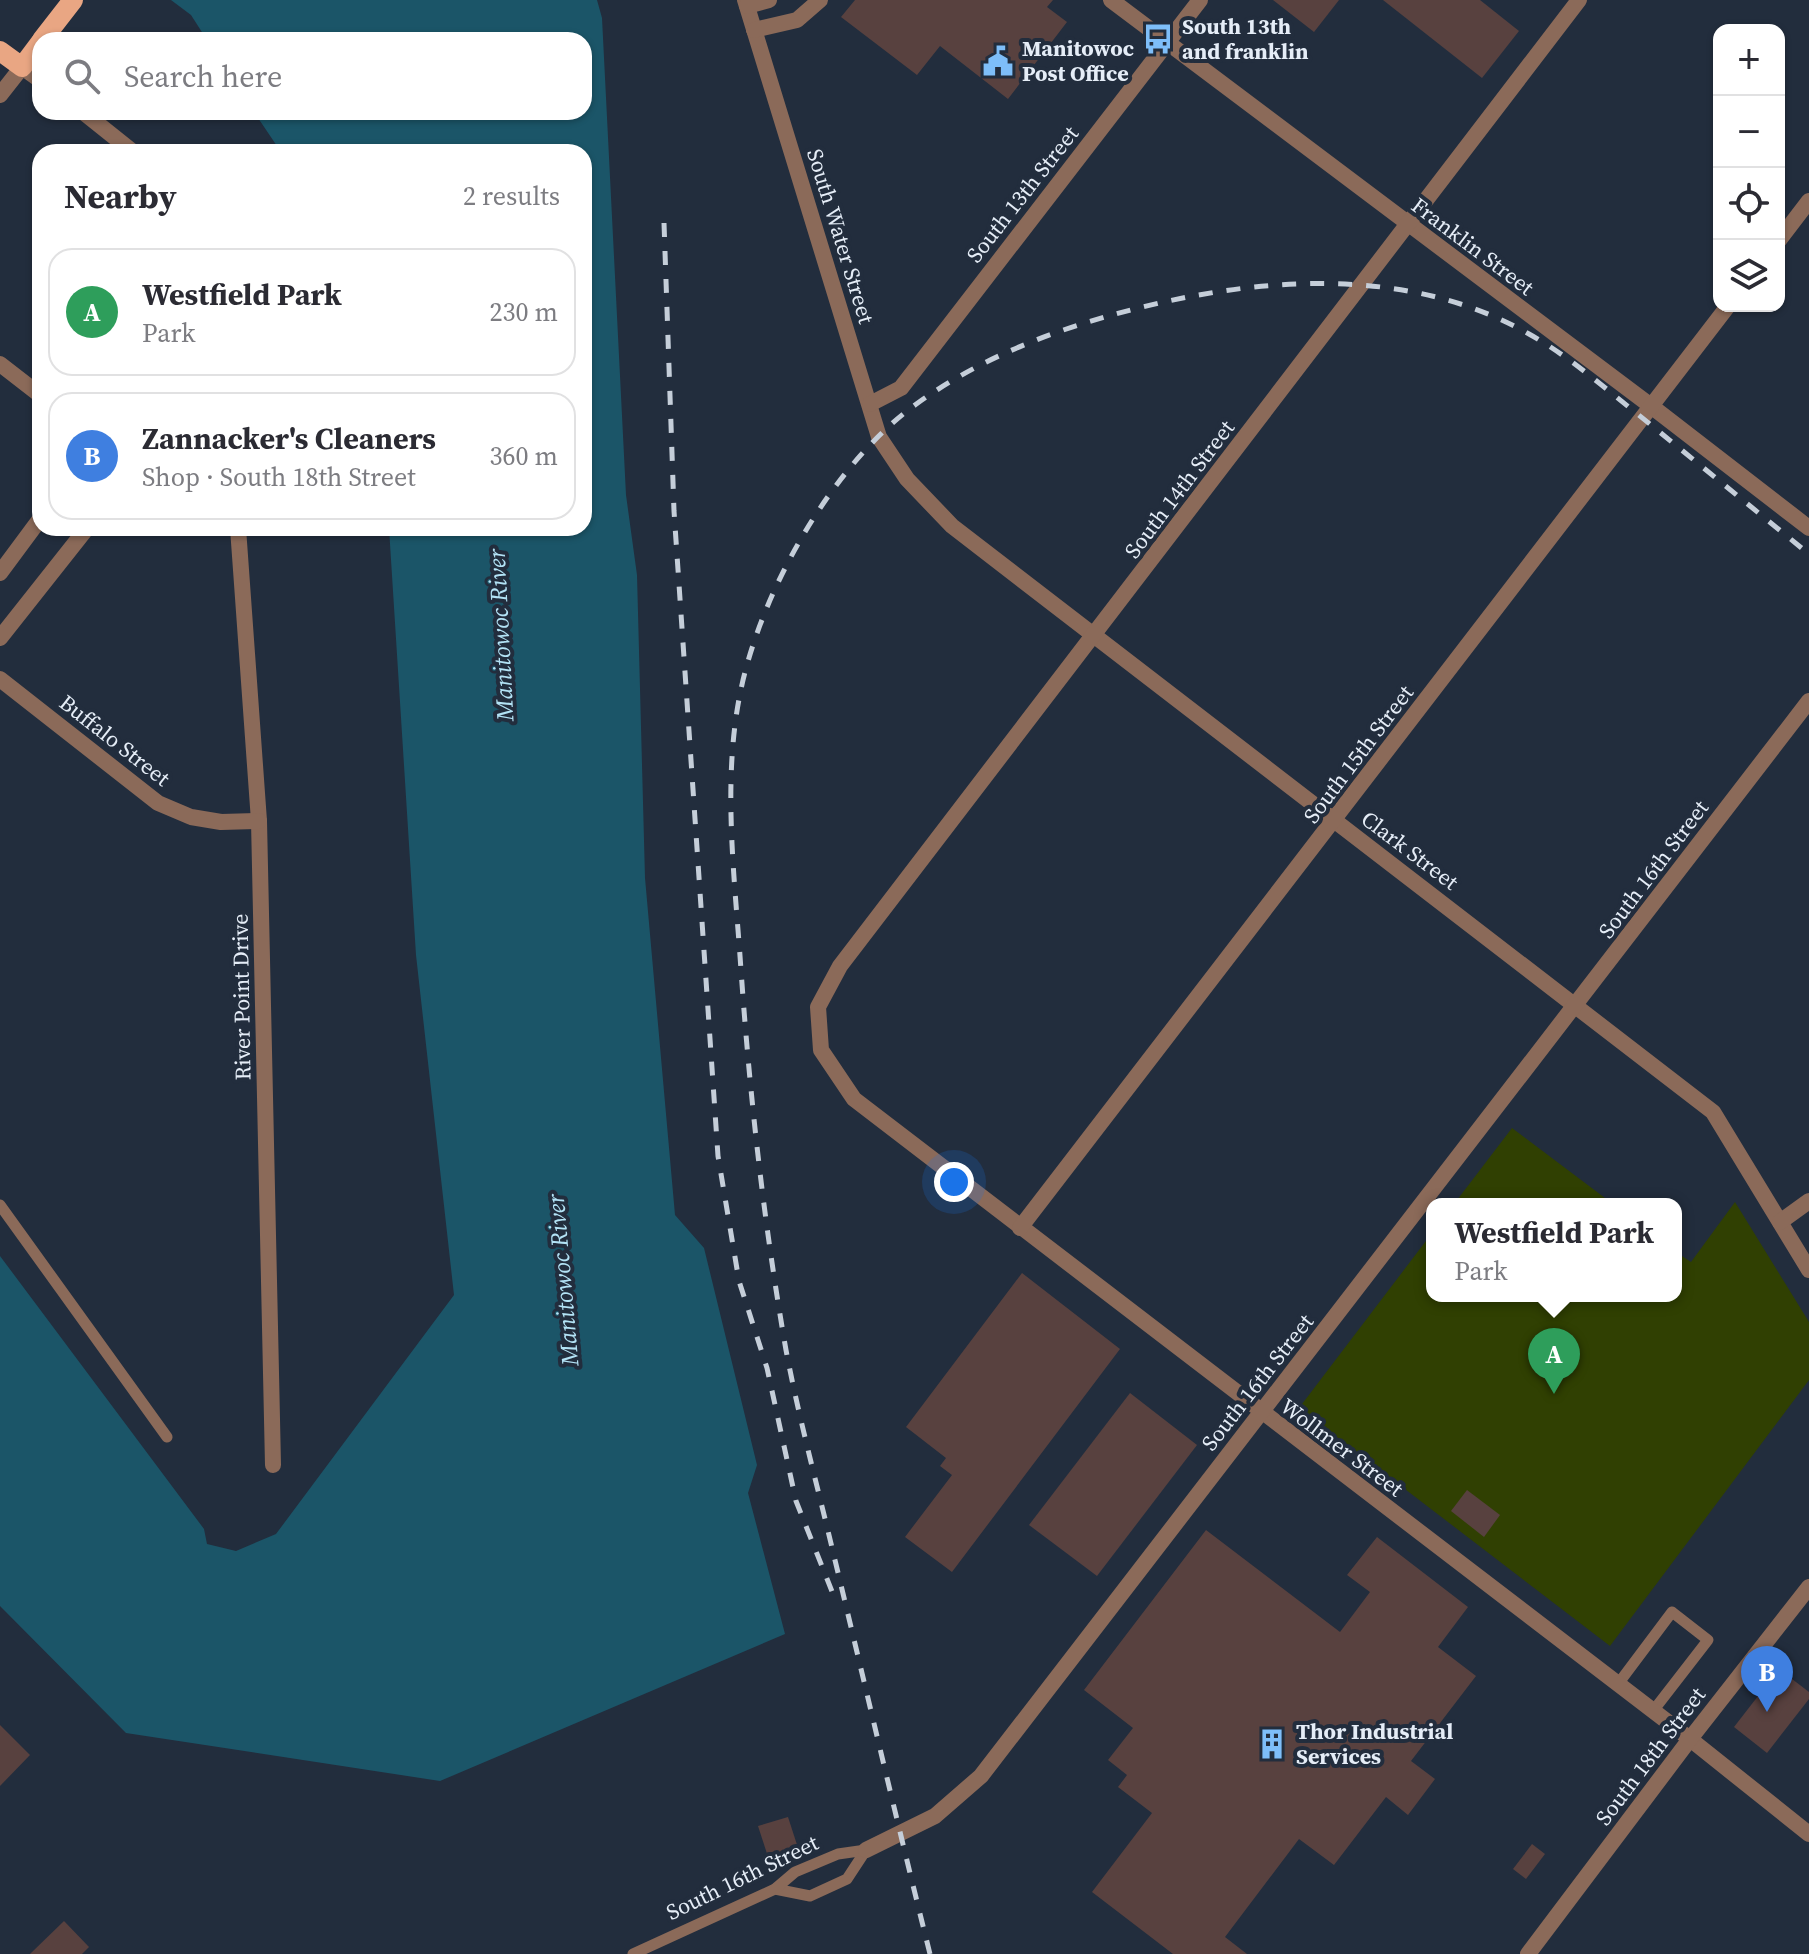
<!DOCTYPE html>
<html lang="en">
<head>
<meta charset="utf-8">
<style>
	body { margin:0; font-family:"Source Serif 4",serif; background:#f7f7f7; color:#2b2b33 }
	.controls { position:absolute; right:24px; top:24px; display:grid; overflow:hidden; border-radius:16px; box-shadow:0 2px 6px #0004 }
	.controls button { width:72px; height:72px; display:grid; place-items:center; padding:0; border:0; border-bottom:2px solid #e1e1e2; background:#fff; color:#2b2b33; font:40px sans-serif }
	.you { position:absolute; left:954px; top:1182px; width:28px; height:28px; margin:-20px; border:6px solid #fff; border-radius:50%; background:#1a73e8; box-shadow:0 0 0 12px #1a73e833 }
	.badge { display:grid; place-items:center; width:52px; height:52px; border-radius:50%; background:#506d8c; color:#fff; font-size:26px; font-weight:700 }
	.pin { position:absolute; translate:-50% -66px; filter:drop-shadow(0 2px 4px #0008) }
	.pin::after { content:''; position:absolute; top:42px; width:28px; height:24px; background:inherit; clip-path:polygon(0 0,100% 0,50% 100%) }
	.popup { position:absolute; left:1426px; top:1198px; width:256px; height:104px; box-sizing:border-box; display:grid; place-content:center; border-radius:16px; background:#fff; filter:drop-shadow(0 2px 6px #0005); font-size:26px; white-space:nowrap; color:#7c7c81 }
	.popup b { font-size:30px; color:#2b2b33 }
	.popup::after { content:''; position:absolute; left:50%; top:100%; margin-left:-16px; border:16px solid transparent; border-top-color:#fff }
	.list { margin:0; padding:0; list-style:none }
	h2 { display:flex; justify-content:space-between; align-items:center; height:104px; margin:0; padding:0 32px; font-size:34px }
	h2 small { font-size:26px; font-weight:400; color:#7c7c81 }
	.list li { display:grid; grid-template-columns:52px 1fr auto; gap:24px; align-items:center; box-sizing:border-box; height:128px; margin:0 16px 16px; padding:0 16px; border:2px solid #e1e1e2; border-radius:24px }
	.list b { display:block; font-size:30px; white-space:nowrap }
	.list p { margin:0; font-size:26px; white-space:nowrap; color:#7c7c81 }
	.list em { font-size:26px; font-style:normal; color:#7c7c81 }
	.icon { flex:none; width:44px; height:44px; fill:none; stroke:currentColor; stroke-width:2; stroke-linecap:round; stroke-linejoin:round }
	.map { position:relative; flex:none; width:1809px; height:1954px; overflow:hidden }
	.search { position:absolute; background:#fff; box-shadow:0 2px 6px #0004; left:32px; top:32px; width:560px; height:88px; display:flex; align-items:center; gap:20px; box-sizing:border-box; padding:0 28px; border-radius:24px; color:#7c7c81; font-size:30px }
	.panel { position:absolute; background:#fff; box-shadow:0 2px 6px #0004; left:32px; top:144px; width:560px; height:392px; border-radius:24px }
	.map>svg:first-child { display:block }
	.green { fill:#304002 }
	.water { fill:#1b5568 }
	.building { fill:#58413f }
	.lines { fill:none; stroke-linecap:round; stroke-linejoin:round }
	.lane { stroke:#8b6a59; stroke-width:11 }
	.street { stroke:#8b6a59; stroke-width:16 }
	.primary { stroke:#e9a683; stroke-width:20 }
	.rail { stroke:#c5ced9; stroke-width:5; stroke-dasharray:14 14; stroke-linecap:butt }
	.labels { text-anchor:middle; stroke-width:8; stroke-linejoin:round; paint-order:stroke }
	.poi-label { font-size:22px; font-weight:bold; fill:#e5edf7; stroke:#222d3d; text-anchor:start }
	.street-label { font-size:22px; fill:#e5edf7; stroke:#222d3d }
	.water-label { font-size:24px; font-style:italic; fill:#b3e3f6; stroke:#222d3d }
</style>
</head>
<body>
<div class="map">
<svg width="1809" height="1954" viewBox="0 0 1809 1954">
	<rect width="100%" height="100%" fill="#222d3d"/>
	<!-- green -->
	<g class="green">
		<polygon points="1512,1128 1613,1204 1454,1204"/>
		<polygon points="1735,1202 1809,1322 1809,1380 1610,1646 1299,1408 1432,1233 1432,1296 1676,1296 1676,1252 1691,1262"/>
	</g>
	<!-- water -->
	<polygon class="water" points="171,0 597,0 602,18 626,495 637,575 645,878 675,1215 704,1248 757,1465 748,1493 785,1634 440,1781 126,1733 0,1606 0,1256 204,1529 207,1544 236,1551 276,1534 454,1295 416,955 389,528 584,528 584,152 281,152 254,112 584,112 584,40 207,40 191,15"/>
	<!-- building -->
	<g class="building">
		<polygon points="855,0 1053,0 1047,7 1067,22 1008,99 940,46 917,75 841,17"/>
		<polygon points="1273,0 1339,0 1314,32"/>
		<polygon points="1383,0 1480,0 1519,31 1482,78"/>
		<polygon points="1022,1273 1120,1349 952,1572 905,1537 952,1475 940,1466 946,1458 906,1427"/>
		<polygon points="1130,1393 1197,1445 1097,1576 1029,1525"/>
		<polygon points="1467,1490 1500,1515 1484,1537 1451,1511"/>
		<polygon points="1206,1530 1340,1632 1370,1592 1347,1575 1377,1537 1468,1607 1438,1647 1476,1676 1411,1761 1435,1779 1408,1815 1386,1797 1334,1865 1299,1839 1225,1937 1247,1954 1173,1954 1092,1892 1152,1813 1118,1787 1127,1775 1108,1760 1133,1728 1084,1690"/>
		<polygon points="1779,1669 1809,1692 1809,1699 1767,1753 1734,1727"/>
		<polygon points="0,1725 30,1755 0,1786"/>
		<polygon points="788,1817 800,1854 770,1863 758,1826"/>
		<polygon points="1532,1844 1545,1854 1526,1879 1513,1869"/>
		<polygon points="64,1921 89,1947 82,1954 30,1954"/>
	</g>
	<g class="lines">
		<!-- lane -->
		<g class="lane">
			<polyline points="0,1205 167,1437"/>
			<polyline points="1618,1684 1672,1612 1708,1640 1653,1711"/>
			<polyline points="775,1889 810,1896 847,1879 866,1850"/>
			<polyline points="633,1954 775,1889 795,1872 838,1854 866,1850"/>
		</g>
		<!-- street -->
		<g class="street">
			<polyline points="745,0 879,437 907,479 952,526 1713,1112 1809,1270"/>
			<polyline points="1111,0 1651,406 1809,528"/>
			<polyline points="1579,0 840,966 818,1007 821,1050 854,1099 1690,1739 1809,1834"/>
			<polyline points="747,6 769,0"/>
			<polyline points="754,30 797,20 820,0"/>
			<polyline points="0,95 22,67 40,80"/>
			<polyline points="83,112 133,152"/>
			<polyline points="1779,240 1809,201"/>
			<polyline points="0,364 40,395"/>
			<polyline points="870,404 901,388 1200,0"/>
			<polyline points="238,528 259,821 273,1465"/>
			<polyline points="0,573 40,519"/>
			<polyline points="0,638 87,528"/>
			<polyline points="0,679 158,803 191,817 221,822 259,821"/>
			<polyline points="1780,1222 1809,1201"/>
			<polyline points="1020,1228 1728,306"/>
			<polyline points="866,1850 935,1816 981,1776 1809,701"/>
			<polyline points="1528,1954 1690,1739 1809,1587"/>
		</g>
		<!-- primary -->
		<g class="primary">
			<polyline points="42,40 73,0"/>
			<polyline points="0,51 22,67 40,43"/>
		</g>
		<!-- rail -->
		<g class="rail">
			<polyline points="664,223 674,511 718,1156 739,1281 767,1368 796,1501 837,1604"/>
			<path d="M 930,1954 C 897,1822 866,1689 834,1556 C 818,1488 799,1419 786,1350 C 764,1224 750,1098 741,970 C 735,880 722,784 740,694 C 760,593 831,466 915,405 C 971,364 1038,336 1105,317 C 1241,278 1401,261 1529,334 C 1567,355 1601,385 1635,412 C 1693,459 1751,507 1809,554"/>
		</g>
	</g>
	<!-- icons -->
	<defs>
		<g id="bus-bare" transform="scale(2.4)"><path d="M-5-6H5V4H4V6H2V4H-2V6H-4V4H-5ZM-3.5-4V0h7V-4ZM-3.5 1.2v1.5H-2V1.2ZM2 1.2v1.5H3.5V1.2Z" fill="#7ebef9" stroke="#222d3d" stroke-width="2.5" paint-order="stroke"/></g>
		<g id="civic-bare" transform="scale(2.4)"><path d="M-.6-6.5H3V-4.5H.6V-3L4-1V1h2V6H-6V1h2V-1L-.6-3ZM-1.2 2.5V6h2.4V2.5Z" fill="#7ebef9" stroke="#222d3d" stroke-width="2.5" paint-order="stroke"/></g>
		<g id="building-bare" transform="scale(2.4)"><path d="M-4-6H4V6H1V3H-1V6H-4ZM-2.5-4.3h1.7v1.8h-1.7ZM.8-4.3h1.7v1.8H.8ZM-2.5-1h1.7V.8h-1.7ZM.8-1h1.7V.8H.8Z" fill="#7ebef9" stroke="#222d3d" stroke-width="2.5" paint-order="stroke"/></g>
	</defs>
	<g fill-rule="evenodd">
		<use href="#bus-bare" x="1158" y="39"/>
		<use href="#civic-bare" x="998" y="61"/>
		<use href="#building-bare" x="1272" y="1744"/>
	</g>
	<g class="labels">
		<!-- poi labels -->
		<g class="poi-label">
			<text x="1182" y="34">South 13th<tspan x="1182" dy="25">and franklin</tspan></text>
			<text x="1022" y="56">Manitowoc<tspan x="1022" dy="25">Post Office</tspan></text>
			<text x="1296" y="1739">Thor Industrial<tspan x="1296" dy="25">Services</tspan></text>
		</g>
		<!-- street labels -->
		<g class="street-label">
			<text transform="translate(1022 194) rotate(-52)" y="8">South 13th Street</text>
			<text transform="translate(841 236) rotate(73)" y="8">South Water Street</text>
			<text transform="translate(1473 246) rotate(37)" y="8">Franklin Street</text>
			<text transform="translate(1179 489) rotate(-53)" y="8">South 14th Street</text>
			<text transform="translate(115 740) rotate(38)" y="8">Buffalo Street</text>
			<text transform="translate(1358 754) rotate(-53)" y="8">South 15th Street</text>
			<text transform="translate(1410 850) rotate(37)" y="8">Clark Street</text>
			<text transform="translate(1653 869) rotate(-53)" y="8">South 16th Street</text>
			<text transform="translate(241 997) rotate(-91)" y="8">River Point Drive</text>
			<text transform="translate(1257 1382) rotate(-52)" y="8">South 16th Street</text>
			<text transform="translate(1342 1447) rotate(37)" y="8">Wollmer Street</text>
			<text transform="translate(1650 1756) rotate(-53)" y="8">South 18th Street</text>
			<text transform="translate(742 1877) rotate(-26)" y="8">South 16th Street</text>
		</g>
		<!-- water labels -->
		<g class="water-label">
			<text transform="translate(501 635) rotate(-93)" y="8">Manitowoc River</text>
			<text transform="translate(563 1280) rotate(-95)" y="8">Manitowoc River</text>
		</g>
	</g>
</svg>
<div class="controls">
<button>+</button>
<button>−</button>
<button><svg class="icon" aria-label="locate" viewBox="0 0 24 24"><circle cx="12" cy="12" r="6"/><path d="M12 2v4M12 18v4M2 12h4M18 12h4"/></svg></button>
<button><svg class="icon" aria-label="layers" viewBox="0 0 24 24"><path d="M12 4l9 5-9 5-9-5zM3 14l9 5 9-5"/></svg></button>
</div>
<div class="you"></div>
<div class="pin badge" style="left:1554px;top:1394px;background:#2e9e5b">A</div>
<div class="popup"><b>Westfield Park</b>Park</div>
<div class="pin badge" style="left:1767px;top:1712px;background:#3f7fe0">B</div>
<div class="search"><svg class="icon" aria-label="search" viewBox="0 0 24 24"><circle cx="10" cy="10" r="6"/><path d="M15 15l6 6"/></svg>Search here</div>
<section class="panel">
<h2>Nearby<small>2 results</small></h2>
<ul class="list">
<li><span class="badge" style="background:#2e9e5b">A</span><div><b>Westfield Park</b><p>Park</p></div><em>230 m</em></li>
<li><span class="badge" style="background:#3f7fe0">B</span><div><b>Zannacker's Cleaners</b><p>Shop · South 18th Street</p></div><em>360 m</em></li>
</ul>
</section>
</div>
</body>
</html>
